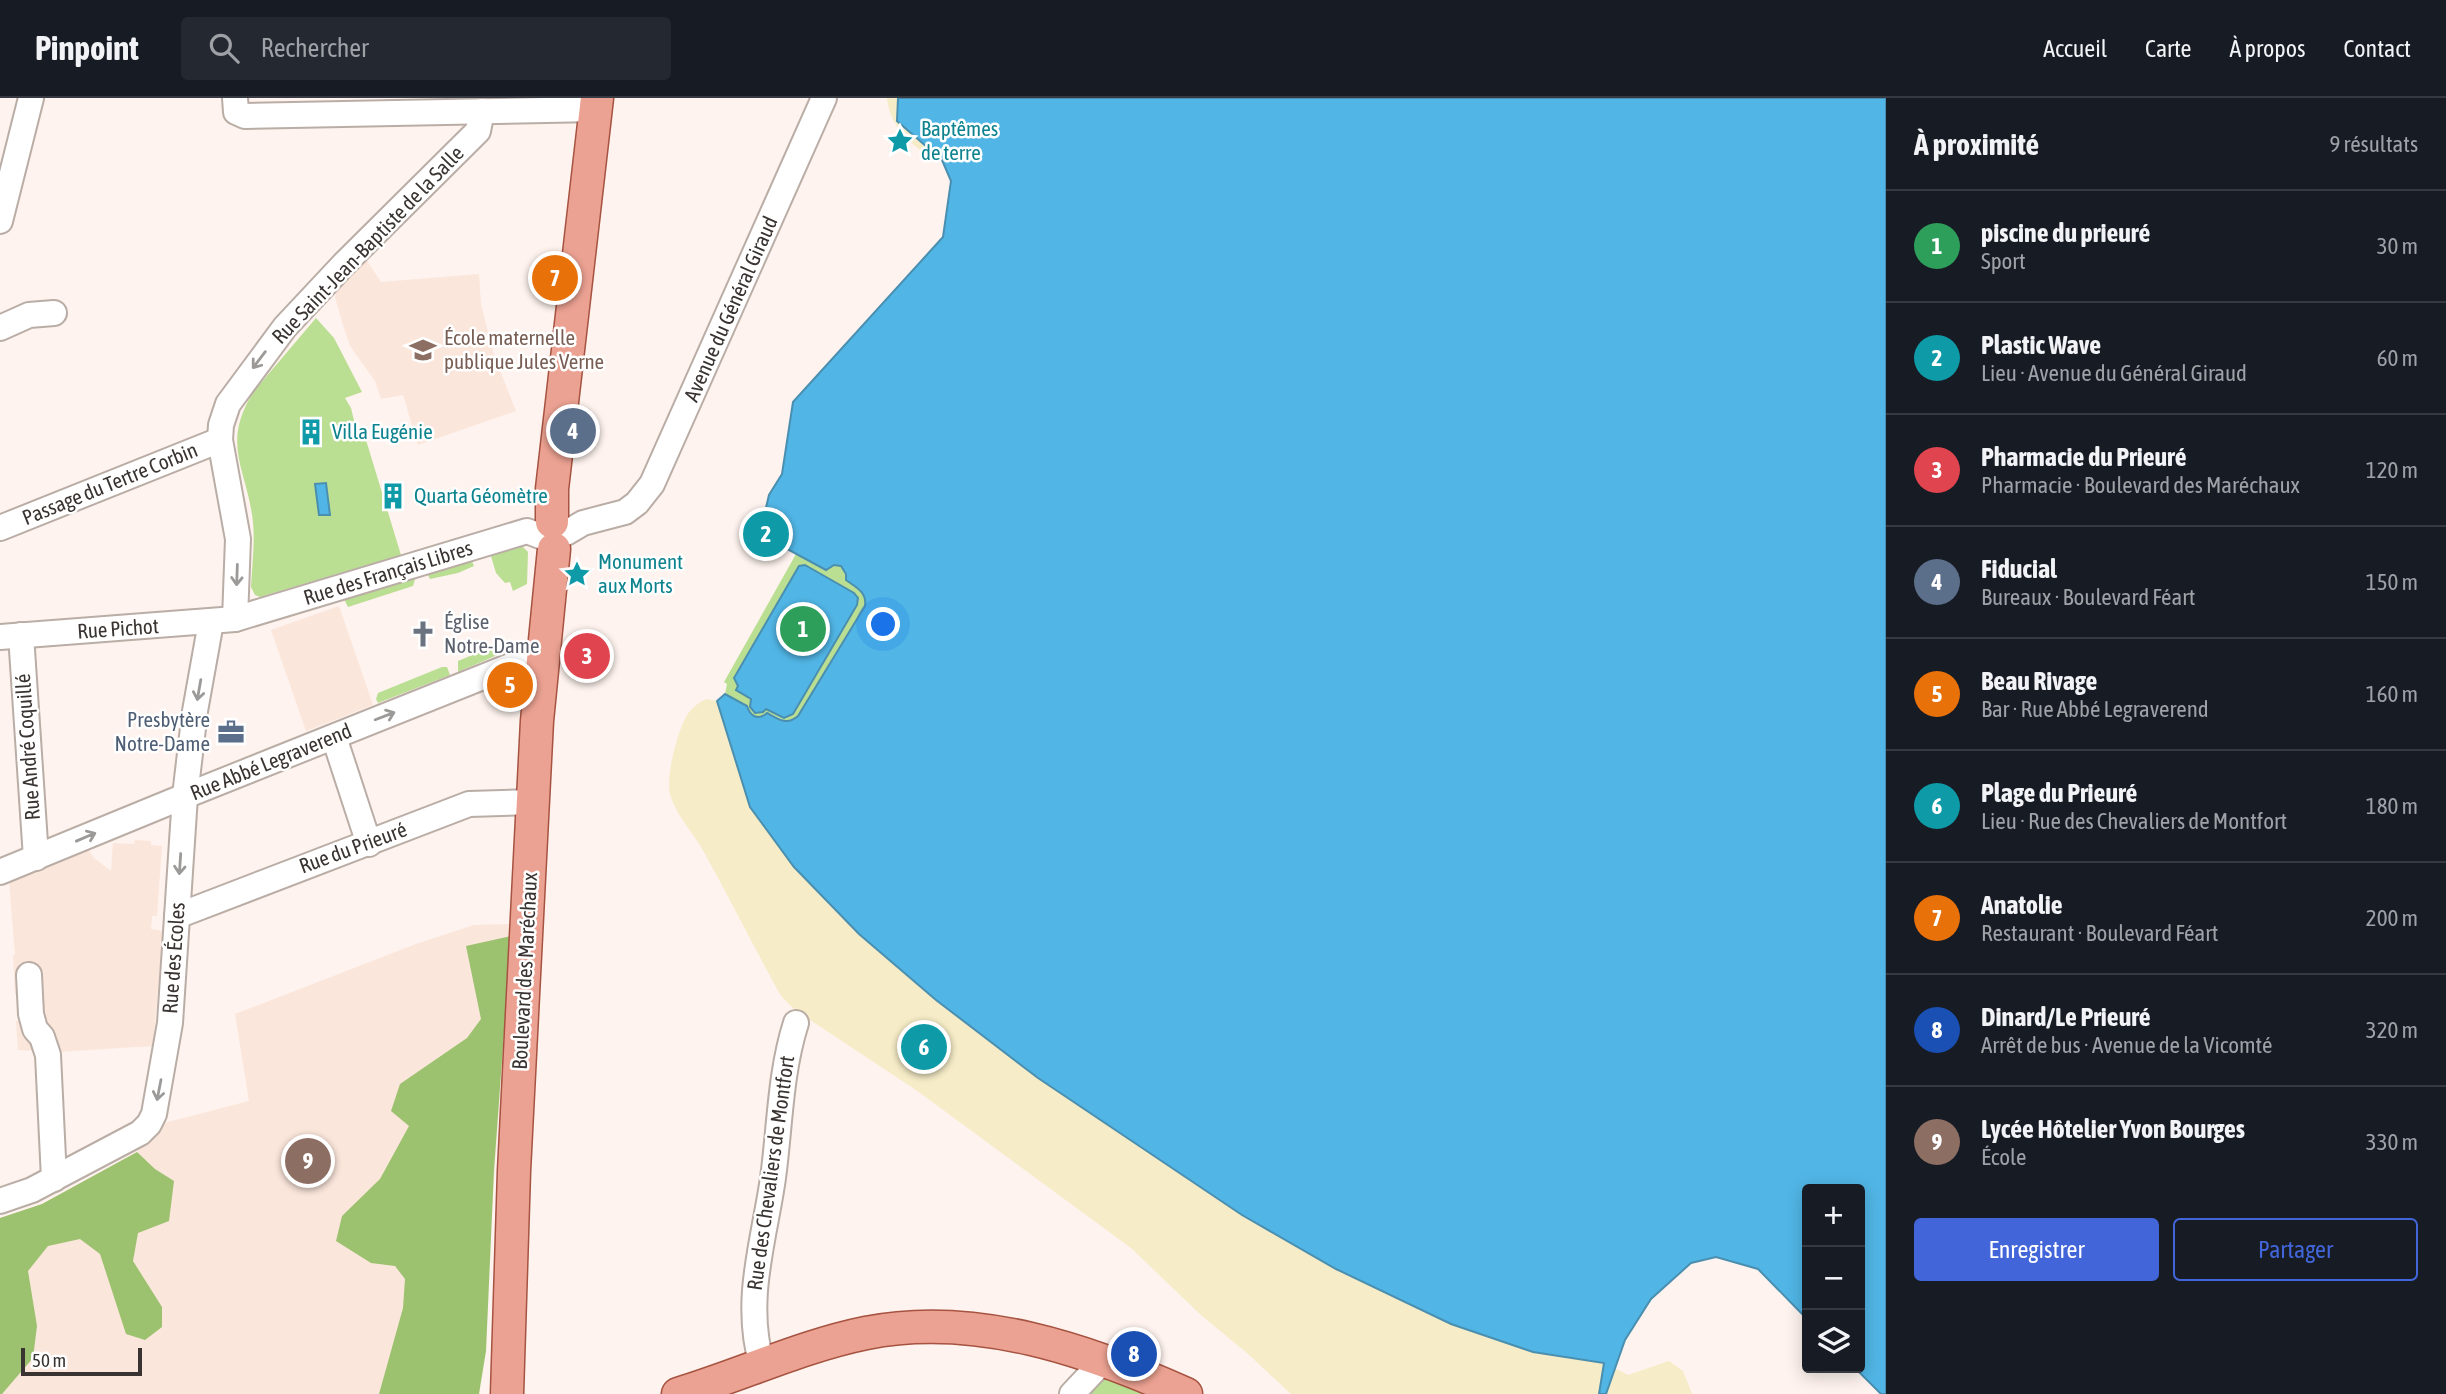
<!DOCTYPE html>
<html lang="fr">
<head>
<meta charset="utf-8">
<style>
	body { margin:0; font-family:"Asap Condensed",sans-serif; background:#242831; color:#f1f3f6 }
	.controls { position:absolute; right:21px; bottom:21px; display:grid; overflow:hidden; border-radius:7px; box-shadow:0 4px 18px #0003 }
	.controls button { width:63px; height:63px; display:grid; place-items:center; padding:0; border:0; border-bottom:2px solid #363941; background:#171b24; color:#f1f3f6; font:35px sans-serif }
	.scale { position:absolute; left:21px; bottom:18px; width:121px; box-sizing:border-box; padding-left:7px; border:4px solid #393431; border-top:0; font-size:19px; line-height:24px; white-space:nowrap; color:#393431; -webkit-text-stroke:5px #fff; paint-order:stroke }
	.you { position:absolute; left:884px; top:527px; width:24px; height:24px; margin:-18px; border:5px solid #fff; border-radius:50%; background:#1a73e8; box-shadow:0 0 0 10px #1a73e833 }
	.badge { display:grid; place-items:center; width:46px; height:46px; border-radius:50%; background:#4266d9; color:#fff; font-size:23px; font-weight:700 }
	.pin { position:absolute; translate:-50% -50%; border:4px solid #fff; box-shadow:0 2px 7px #0006 }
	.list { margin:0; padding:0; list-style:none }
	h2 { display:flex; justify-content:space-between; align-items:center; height:91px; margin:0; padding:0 28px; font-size:30px }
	h2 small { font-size:23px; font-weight:400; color:#9ea1a6 }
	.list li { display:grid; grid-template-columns:46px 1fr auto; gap:21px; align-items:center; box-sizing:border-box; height:112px; padding:0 28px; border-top:2px solid #363941 }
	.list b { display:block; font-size:26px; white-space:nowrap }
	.list p { margin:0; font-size:23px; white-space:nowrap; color:#9ea1a6 }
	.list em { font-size:23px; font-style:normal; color:#9ea1a6 }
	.actions { display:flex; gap:14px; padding:21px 28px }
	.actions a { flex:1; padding:16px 0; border:2px solid #4266d9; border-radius:7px; text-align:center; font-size:24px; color:#4266d9 }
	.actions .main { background:#4266d9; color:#fff }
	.icon { flex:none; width:38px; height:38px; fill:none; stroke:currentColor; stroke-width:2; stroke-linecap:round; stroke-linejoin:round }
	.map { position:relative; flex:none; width:1886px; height:1296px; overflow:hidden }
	header { display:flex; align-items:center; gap:42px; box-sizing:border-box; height:98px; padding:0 35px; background:#171b24; border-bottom:2px solid #363941 }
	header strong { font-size:33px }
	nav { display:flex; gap:38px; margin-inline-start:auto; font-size:24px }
	.search { width:490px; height:63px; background:#242831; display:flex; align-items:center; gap:18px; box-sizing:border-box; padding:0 24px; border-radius:7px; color:#9ea1a6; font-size:26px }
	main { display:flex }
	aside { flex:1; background:#171b24 }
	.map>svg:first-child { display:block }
	.built { fill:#fbe6db }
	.green { fill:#bade92 }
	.forest { fill:#9cc16f }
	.sand { fill:#f6ecc7 }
	.water { fill:#51b6e6; stroke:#4a8fb0; stroke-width:2 }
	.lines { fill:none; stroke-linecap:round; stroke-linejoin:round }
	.minor-casing { stroke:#baada6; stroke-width:28 }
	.major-casing { stroke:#a65341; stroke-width:35 }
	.minor { stroke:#fff; stroke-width:24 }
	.major { stroke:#eca292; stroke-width:32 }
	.oneway { stroke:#9c9a98 }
	.labels { text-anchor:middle; stroke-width:5; stroke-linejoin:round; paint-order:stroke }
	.culture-label { font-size:21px; fill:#0d838f; stroke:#fff; text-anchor:start }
	.street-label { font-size:21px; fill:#393431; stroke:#fff }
	.education-label { font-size:21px; fill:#785e54; stroke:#fff; text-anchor:start }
	.worship-label { font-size:21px; fill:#5b616d; stroke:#fff; text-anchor:start }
	.service-label { font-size:21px; fill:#4e5e75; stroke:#fff; text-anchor:end }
</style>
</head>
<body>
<header>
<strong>Pinpoint</strong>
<div class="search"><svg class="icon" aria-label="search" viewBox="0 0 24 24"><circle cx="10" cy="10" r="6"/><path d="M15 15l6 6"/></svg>Rechercher</div>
<nav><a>Accueil</a><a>Carte</a><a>À propos</a><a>Contact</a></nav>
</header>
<main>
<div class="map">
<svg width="1886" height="1296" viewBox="0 0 1886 1296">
	<rect width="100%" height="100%" fill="#fef3ee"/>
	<!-- built -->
	<g class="built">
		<polygon points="365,160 381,184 479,176 481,206 494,257 516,313 418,347 403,297 381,301 375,283 350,248 343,227 335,199 337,193"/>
		<polygon points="339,508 373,607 306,633 271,532"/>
		<polygon points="135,742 151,743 151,747 162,748 157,818 152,818 151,831 163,833 153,948 56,954 18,952 16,923 19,923 17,897 15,896 13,857 15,857 9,783 88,751 94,760 111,773 113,745 134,746"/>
		<polygon points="512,826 479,1296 0,1296 0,1120 42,1106 137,1054 164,1025 249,1003 235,916 416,846 474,827"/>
	</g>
	<!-- green -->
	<g class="green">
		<path d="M 316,220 L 334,240 L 362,294 L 345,300 L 351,310 L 359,343 L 366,342 L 401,457 L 260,499 L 255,497 L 251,489 C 252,468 255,445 253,424 C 247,370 220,347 254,293 Z"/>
		<polygon points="520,446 528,454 527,486 513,493 510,484 505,485 496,475 490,455"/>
		<path d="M 796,456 L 825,472 L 834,467 L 841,468 L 846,476 L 846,482 C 857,490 867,494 865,508 L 798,618 L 788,624 L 768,615 L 760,619 L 749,616 L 746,608 L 725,596 L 727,586 L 724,584 Z"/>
		<polygon points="471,461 474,468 458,475 430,481 427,475"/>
		<polygon points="416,478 413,488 348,509 344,501"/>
		<polygon points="494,548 499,549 502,555 458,574 458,563"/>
		<polygon points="442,569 447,569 450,577 378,605 376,601 378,595"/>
		<polygon points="1105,1277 1151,1296 1087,1296"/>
	</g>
	<!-- forest -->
	<g class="forest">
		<polygon points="511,838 494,1072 486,1253 479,1296 379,1296 403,1210 405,1181 395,1168 371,1165 336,1143 342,1118 380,1081 409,1028 391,1013 400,986 467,940 481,921 466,848"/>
		<polygon points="137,1054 155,1071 174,1083 169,1123 138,1135 133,1163 162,1209 162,1229 145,1242 126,1236 100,1156 80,1141 48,1148 28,1173 37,1228 33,1260 2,1296 0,1296 0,1120 42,1106"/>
	</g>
	<!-- sand -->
	<g class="sand">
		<path d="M 887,0 L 954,0 L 955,48 L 926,57 C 906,41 890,27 887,0 Z"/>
		<path d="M 706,601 L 717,603 L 730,646 L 1605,1265 L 1628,1277 L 1669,1263 L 1683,1273 L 1692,1296 L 1291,1296 L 1247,1255 L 1202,1218 L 1131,1150 L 916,992 L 795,912 L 781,898 C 755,851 731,803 705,756 C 695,736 676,718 670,696 C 666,679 676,640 684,623 C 688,613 696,606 706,601 Z"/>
	</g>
	<!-- water -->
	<g class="water">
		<path d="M 898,0 L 1886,0 L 1886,1296 L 1881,1296 L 1855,1270 L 1860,1270 L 1860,1091 L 1807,1091 L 1807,1221 L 1758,1171 L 1716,1159 L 1691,1165 L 1651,1201 L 1625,1242 L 1606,1296 L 1599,1296 L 1604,1265 L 1533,1254 L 1451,1226 L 1336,1171 L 1242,1117 L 1038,980 L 936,902 L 859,836 L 794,769 L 750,709 L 717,603 L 725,596 L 747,608 C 750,618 758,623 767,615 C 778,621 787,628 798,618 L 865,508 C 867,494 857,490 846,482 L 846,476 L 841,468 L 834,467 L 826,472 L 776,445 L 767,432 L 764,418 L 769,397 L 782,376 L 793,304 L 943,139 L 951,83 L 942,62 L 897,23 Z"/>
		<polygon points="326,385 330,417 319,417 315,386"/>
		<polygon points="805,467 854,495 858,500 857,507 793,616 784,620 766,611 763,614 755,615 750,609 751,601 736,592 738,588 734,580 799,468"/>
	</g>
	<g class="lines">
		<!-- minor casing -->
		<g class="minor-casing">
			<g id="minor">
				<polyline points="235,0 236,14 245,18 596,11"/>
				<polyline points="0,123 31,0"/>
				<polyline points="0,230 29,217 54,215"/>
				<polyline points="0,430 220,342"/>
				<polyline points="566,435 583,425 625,414 637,405 652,386 824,0"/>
				<polyline points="235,521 238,441 220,342 221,327 228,306 285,229 344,166 478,33 482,13"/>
				<polyline points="21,537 36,760"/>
				<polyline points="0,539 235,521 527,433 540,438"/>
				<polyline points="334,639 369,746"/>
				<polyline points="0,774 185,698 543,555"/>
				<polyline points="177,818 469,706 533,704"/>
				<polyline points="29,877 31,916 35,931 42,939 48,957 54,1081"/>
				<polyline points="0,1103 32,1092 140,1035 149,1026 154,1016 170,925 185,698 195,613 211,524"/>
				<path d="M 762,1267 C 743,1203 764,1143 773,1080 C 780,1028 780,975 796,925"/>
				<polyline points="1072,1296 1104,1262"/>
			</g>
		</g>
		<!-- major casing -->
		<g class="major-casing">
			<g id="major">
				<polyline points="552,424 552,391 597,0"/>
				<polyline points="507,1296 514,1073 537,623 554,451"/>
				<path d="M 678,1296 C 741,1277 802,1248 866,1235 C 975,1213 1088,1252 1186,1296"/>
			</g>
		</g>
		<!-- minor -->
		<use href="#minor" class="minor"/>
		<!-- major -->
		<use href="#major" class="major"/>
	</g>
	<!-- one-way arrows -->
	<defs><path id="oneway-shaft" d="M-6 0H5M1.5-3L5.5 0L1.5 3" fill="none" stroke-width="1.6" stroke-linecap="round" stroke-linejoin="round" transform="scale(1.75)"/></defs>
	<g class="oneway">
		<use href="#oneway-shaft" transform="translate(259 262) rotate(127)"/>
		<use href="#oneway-shaft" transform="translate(237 477) rotate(92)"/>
		<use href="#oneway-shaft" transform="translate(199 592) rotate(100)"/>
		<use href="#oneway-shaft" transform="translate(385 618) rotate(-21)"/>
		<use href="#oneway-shaft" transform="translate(86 739) rotate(-23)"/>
		<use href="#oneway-shaft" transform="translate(180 766) rotate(94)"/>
		<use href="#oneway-shaft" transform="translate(159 992) rotate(101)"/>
	</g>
	<!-- icons -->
	<defs>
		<g id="sight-bare" transform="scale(2.1)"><path d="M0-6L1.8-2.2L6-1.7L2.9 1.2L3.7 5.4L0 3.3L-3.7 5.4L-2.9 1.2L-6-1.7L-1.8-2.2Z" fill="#0f9aa8" stroke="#fff" stroke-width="2.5" paint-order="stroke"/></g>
		<g id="school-bare" transform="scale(2.1)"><path d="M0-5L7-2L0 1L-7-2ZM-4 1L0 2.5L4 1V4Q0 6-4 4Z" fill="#8d6e63" stroke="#fff" stroke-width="2.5" paint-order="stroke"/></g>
		<g id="building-bare" transform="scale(2.1)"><path d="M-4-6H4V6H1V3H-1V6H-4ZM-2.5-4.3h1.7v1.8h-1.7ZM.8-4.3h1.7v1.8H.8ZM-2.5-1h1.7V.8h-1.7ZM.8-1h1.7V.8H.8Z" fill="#0f9aa8" stroke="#fff" stroke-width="2.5" paint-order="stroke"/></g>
		<g id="church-bare" transform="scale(2.1)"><path d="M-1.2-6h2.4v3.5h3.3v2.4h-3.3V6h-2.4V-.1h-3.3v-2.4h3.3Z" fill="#6b7280" stroke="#fff" stroke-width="2.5" paint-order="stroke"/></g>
		<g id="office-bare" transform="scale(2.1)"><path d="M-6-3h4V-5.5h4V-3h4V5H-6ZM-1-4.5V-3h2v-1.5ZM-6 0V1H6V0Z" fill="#5c6f8a" stroke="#fff" stroke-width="2.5" paint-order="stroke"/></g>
	</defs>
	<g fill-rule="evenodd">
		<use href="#sight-bare" x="900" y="43"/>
		<use href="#school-bare" x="423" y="252"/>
		<use href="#building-bare" x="311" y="334"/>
		<use href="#building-bare" x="393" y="398"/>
		<use href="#sight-bare" x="577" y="476"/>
		<use href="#church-bare" x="423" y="536"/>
		<use href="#office-bare" x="231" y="634"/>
	</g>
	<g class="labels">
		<!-- culture labels -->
		<g class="culture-label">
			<text x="921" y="38">Baptêmes<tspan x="921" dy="24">de terre</tspan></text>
			<text x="332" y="341">Villa Eugénie</text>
			<text x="414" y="405">Quarta Géomètre</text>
			<text x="598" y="471">Monument<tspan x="598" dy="24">aux Morts</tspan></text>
		</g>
		<!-- street labels -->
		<g class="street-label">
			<text transform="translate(368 147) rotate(-46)" y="7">Rue Saint-Jean-Baptiste de la Salle</text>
			<text transform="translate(731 211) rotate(-66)" y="7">Avenue du Général Giraud</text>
			<text transform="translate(110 386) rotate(-22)" y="7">Passage du Tertre Corbin</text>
			<text transform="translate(388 475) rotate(-17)" y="7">Rue des Français Libres</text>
			<text transform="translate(118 531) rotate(-4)" y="7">Rue Pichot</text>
			<text transform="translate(28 649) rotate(-94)" y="7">Rue André Coquillé</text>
			<text transform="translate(271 664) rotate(-22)" y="7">Rue Abbé Legraverend</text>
			<text transform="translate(353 750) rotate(-20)" y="7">Rue du Prieuré</text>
			<text transform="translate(174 860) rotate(-86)" y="7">Rue des Écoles</text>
			<text transform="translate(525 873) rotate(-87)" y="7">Boulevard des Maréchaux</text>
			<text transform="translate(771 1075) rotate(-82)" y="7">Rue des Chevaliers de Montfort</text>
		</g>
		<!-- education labels -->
		<g class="education-label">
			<text x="444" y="247">École maternelle<tspan x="444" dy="24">publique Jules Verne</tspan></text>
		</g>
		<!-- worship labels -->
		<g class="worship-label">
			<text x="444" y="531">Église<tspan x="444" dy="24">Notre-Dame</tspan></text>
		</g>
		<!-- service labels -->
		<g class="service-label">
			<text x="210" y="629">Presbytère<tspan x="210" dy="24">Notre-Dame</tspan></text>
		</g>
	</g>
</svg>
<div class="controls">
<button>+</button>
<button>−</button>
<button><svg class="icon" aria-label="layers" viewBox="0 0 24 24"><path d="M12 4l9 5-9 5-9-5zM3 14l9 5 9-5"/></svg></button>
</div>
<div class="scale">50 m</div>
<div class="you"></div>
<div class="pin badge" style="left:803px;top:531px;background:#2e9e5b">1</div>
<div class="pin badge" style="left:766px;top:436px;background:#0f9aa8">2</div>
<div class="pin badge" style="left:587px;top:558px;background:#e0444e">3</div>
<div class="pin badge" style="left:573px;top:333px;background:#5c6f8a">4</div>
<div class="pin badge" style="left:510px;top:587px;background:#e8710a">5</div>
<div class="pin badge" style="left:924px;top:949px;background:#0f9aa8">6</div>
<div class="pin badge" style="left:555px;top:180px;background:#e8710a">7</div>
<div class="pin badge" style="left:1134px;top:1256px;background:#1a4fb4">8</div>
<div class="pin badge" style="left:308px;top:1063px;background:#8d6e63">9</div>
</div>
<aside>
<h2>À proximité<small>9 résultats</small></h2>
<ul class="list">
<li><span class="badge" style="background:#2e9e5b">1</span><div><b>piscine du prieuré</b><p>Sport</p></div><em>30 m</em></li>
<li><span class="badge" style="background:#0f9aa8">2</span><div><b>Plastic Wave</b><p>Lieu · Avenue du Général Giraud</p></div><em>60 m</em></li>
<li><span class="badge" style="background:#e0444e">3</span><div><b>Pharmacie du Prieuré</b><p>Pharmacie · Boulevard des Maréchaux</p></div><em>120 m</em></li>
<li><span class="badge" style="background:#5c6f8a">4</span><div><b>Fiducial</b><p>Bureaux · Boulevard Féart</p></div><em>150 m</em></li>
<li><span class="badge" style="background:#e8710a">5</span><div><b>Beau Rivage</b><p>Bar · Rue Abbé Legraverend</p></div><em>160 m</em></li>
<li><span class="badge" style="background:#0f9aa8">6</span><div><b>Plage du Prieuré</b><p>Lieu · Rue des Chevaliers de Montfort</p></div><em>180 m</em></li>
<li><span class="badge" style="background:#e8710a">7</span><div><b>Anatolie</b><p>Restaurant · Boulevard Féart</p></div><em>200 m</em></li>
<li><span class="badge" style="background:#1a4fb4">8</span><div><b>Dinard/Le Prieuré</b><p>Arrêt de bus · Avenue de la Vicomté</p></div><em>320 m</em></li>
<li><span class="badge" style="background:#8d6e63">9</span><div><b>Lycée Hôtelier Yvon Bourges</b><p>École</p></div><em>330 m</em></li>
</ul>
<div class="actions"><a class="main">Enregistrer</a><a>Partager</a></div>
</aside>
</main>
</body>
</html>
